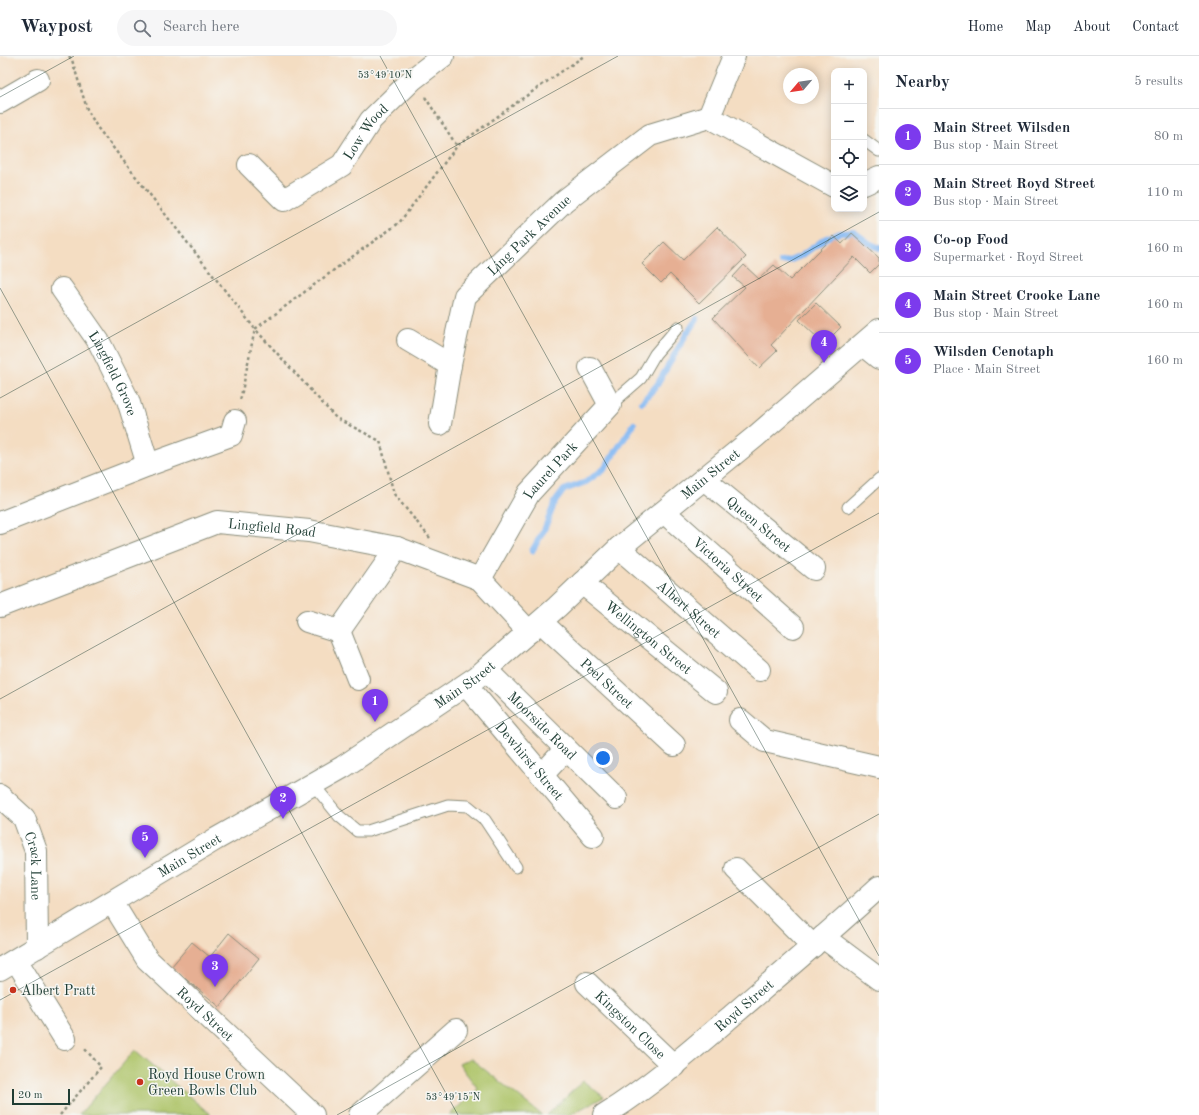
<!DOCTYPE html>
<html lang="en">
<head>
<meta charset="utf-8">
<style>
	body { margin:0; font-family:"Old Standard TT",serif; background:#f6f6f7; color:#1f2937 }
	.controls { position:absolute; right:12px; top:12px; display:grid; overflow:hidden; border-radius:8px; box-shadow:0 2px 10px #0003 }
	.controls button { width:36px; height:36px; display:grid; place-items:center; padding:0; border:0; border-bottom:1px solid #e0e1e3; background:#fff; color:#1f2937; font:20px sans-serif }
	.compass { position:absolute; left:783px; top:12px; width:36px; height:36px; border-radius:50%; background:#fff; box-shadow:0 2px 10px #0003; rotate:241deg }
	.scale { position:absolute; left:12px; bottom:10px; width:58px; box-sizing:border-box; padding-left:4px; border:2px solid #1f3d34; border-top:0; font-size:11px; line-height:14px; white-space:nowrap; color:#1f3d34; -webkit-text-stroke:3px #f6f6f2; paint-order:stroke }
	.you { position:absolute; left:603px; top:702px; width:14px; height:14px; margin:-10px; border:3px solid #fff; border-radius:50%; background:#1a73e8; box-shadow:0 0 0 6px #1a73e833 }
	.badge { display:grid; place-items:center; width:26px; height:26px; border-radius:50%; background:#7c3aed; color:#fff; font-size:13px; font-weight:700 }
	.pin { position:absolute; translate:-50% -33px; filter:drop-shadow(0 1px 2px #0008) }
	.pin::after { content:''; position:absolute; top:21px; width:14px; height:12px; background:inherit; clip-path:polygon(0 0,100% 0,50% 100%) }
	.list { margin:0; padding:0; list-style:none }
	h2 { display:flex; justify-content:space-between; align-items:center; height:52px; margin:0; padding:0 16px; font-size:17px }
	h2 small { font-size:13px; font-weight:400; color:#747a83 }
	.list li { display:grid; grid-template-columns:26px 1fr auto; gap:12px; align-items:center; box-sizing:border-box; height:56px; padding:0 16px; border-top:1px solid #e0e1e3 }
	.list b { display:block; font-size:15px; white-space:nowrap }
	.list p { margin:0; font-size:13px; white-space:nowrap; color:#747a83 }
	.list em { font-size:13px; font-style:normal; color:#747a83 }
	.icon { flex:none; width:22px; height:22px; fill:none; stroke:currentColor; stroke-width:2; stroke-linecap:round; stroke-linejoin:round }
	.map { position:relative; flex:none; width:879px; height:1059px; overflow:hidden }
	header { display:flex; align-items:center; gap:24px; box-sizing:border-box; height:56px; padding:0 20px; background:#fff; border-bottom:1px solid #e0e1e3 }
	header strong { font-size:19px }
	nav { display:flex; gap:22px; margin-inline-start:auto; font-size:14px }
	.search { width:280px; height:36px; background:#f6f6f7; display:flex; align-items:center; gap:10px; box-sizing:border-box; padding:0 14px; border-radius:22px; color:#747a83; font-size:15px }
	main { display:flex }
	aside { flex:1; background:#fff }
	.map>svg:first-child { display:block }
	.green { fill:#afc56a; stroke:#67814f }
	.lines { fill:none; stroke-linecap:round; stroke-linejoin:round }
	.stream { stroke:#85b9f3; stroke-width:6 }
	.building { fill:#e6af93 }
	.service-casing { stroke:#8a8d7b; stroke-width:13 }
	.minor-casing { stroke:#8a8d7b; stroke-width:24 }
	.tertiary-casing { stroke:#8a8d7b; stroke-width:24 }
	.path { stroke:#8a8d7b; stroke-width:2.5; stroke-dasharray:3 3; stroke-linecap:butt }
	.service { stroke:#fff; stroke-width:11 }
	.minor { stroke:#fff; stroke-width:22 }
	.tertiary { stroke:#fff; stroke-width:22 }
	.ticks { fill:none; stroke:#1f3d34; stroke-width:1; stroke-opacity:0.45 }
	.poi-dot { fill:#c8321e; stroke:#f6f6f2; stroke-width:1.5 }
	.labels { text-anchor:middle; stroke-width:3; stroke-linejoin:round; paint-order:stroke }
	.street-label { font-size:14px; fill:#1f3d34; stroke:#f6f6f2 }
	.poi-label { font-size:14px; fill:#1f3d34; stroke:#f6f6f2; text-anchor:start }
	.ticks-label { font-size:10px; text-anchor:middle; fill:#1f3d34; stroke:#f6f6f2; stroke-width:3; stroke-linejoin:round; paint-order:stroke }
</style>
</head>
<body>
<header>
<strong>Waypost</strong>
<div class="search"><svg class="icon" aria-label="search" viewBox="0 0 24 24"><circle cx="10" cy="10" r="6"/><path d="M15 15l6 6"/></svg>Search here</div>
<nav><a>Home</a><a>Map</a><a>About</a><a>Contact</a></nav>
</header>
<main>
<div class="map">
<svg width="879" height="1059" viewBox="0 0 879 1059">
	<rect width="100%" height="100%" fill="#f6f6f2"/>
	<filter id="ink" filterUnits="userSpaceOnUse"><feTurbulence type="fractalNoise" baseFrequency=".025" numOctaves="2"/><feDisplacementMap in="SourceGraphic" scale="8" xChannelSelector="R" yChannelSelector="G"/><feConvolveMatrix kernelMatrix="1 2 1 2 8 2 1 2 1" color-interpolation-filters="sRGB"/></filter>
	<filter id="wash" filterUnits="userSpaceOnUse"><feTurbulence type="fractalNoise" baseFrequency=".012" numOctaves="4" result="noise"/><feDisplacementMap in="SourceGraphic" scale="16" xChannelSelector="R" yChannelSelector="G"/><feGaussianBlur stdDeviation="0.9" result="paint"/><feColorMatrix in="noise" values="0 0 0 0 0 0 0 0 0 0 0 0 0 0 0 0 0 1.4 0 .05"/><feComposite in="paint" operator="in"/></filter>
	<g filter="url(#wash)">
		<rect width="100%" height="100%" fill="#f4ddc2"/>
		<!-- green -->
		<g class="green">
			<polygon points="135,994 211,1059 79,1059"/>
			<polygon points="470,1002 542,1059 449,1059 478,1033 459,1008"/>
			<polygon points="583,1025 604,1041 569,1059 547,1059"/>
		</g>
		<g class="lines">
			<!-- stream -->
			<g class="stream">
				<polyline points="781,206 789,205 801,200 826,182 840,177 854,176 869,187 879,192"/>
				<polyline points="642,346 657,329 687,277 697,263"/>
				<polyline points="532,495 544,474 555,446 564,434 586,426 604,413 634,368"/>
			</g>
		</g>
		<g id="blocks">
			<!-- building -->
			<g class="building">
				<polygon points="717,171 746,201 699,247 670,218 661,227 642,208 664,186 683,204"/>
				<polygon points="852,177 879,202 879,208 870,217 854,201 771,289 777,295 759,312 713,262 745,231 733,221 744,209 759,223 774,209 790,224 834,180 842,188"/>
				<polygon points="816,247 841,271 824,288 799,264"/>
				<polygon points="229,877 259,902 220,951 171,911 192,886 210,901"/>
			</g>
		</g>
	</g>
	<g filter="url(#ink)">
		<use href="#blocks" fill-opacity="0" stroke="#8a8d7b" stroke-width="1"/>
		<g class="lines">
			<!-- service casing -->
			<g class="service-casing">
				<g id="service">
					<polyline points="864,84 879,95"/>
					<polyline points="610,349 641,322 655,298 678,271"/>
					<polyline points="848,451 879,423"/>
					<polyline points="313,728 339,760 357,775 368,775 448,749 468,750 485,764 516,811"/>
				</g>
			</g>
			<!-- minor casing -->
			<g class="minor-casing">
				<g id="minor">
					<polyline points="734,0 709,61 834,130"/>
					<polyline points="0,46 38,24"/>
					<path id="s1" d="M 249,109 L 284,144 L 342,109 L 371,64 L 413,23 L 443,0"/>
					<polyline points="864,128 879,121"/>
					<path id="s2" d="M 62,233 L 99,286 L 128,344 L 148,409"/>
					<polyline points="408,284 450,309"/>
					<polyline points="863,289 879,302"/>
					<path id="s3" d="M 440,368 L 450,309 L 465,240 L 564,145 L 650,79 L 709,61"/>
					<path id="s4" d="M 704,423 L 814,513"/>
					<path id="s5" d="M 664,456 L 793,571"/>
					<polyline points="0,467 148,409 231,379 235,365"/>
					<path id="s6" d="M 619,492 L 759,614"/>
					<path id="s7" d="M 480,523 L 529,437 L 610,349 L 590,312"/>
					<path id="s8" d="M 582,527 L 716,636"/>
					<path id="s9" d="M 0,550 L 217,466 L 309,475 L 397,492 L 480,523 L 529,576"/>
					<polyline points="307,565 339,575 397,492"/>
					<path id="s10" d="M 541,566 L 674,689"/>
					<polyline points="339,575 358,623"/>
					<path id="s11" d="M 486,614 L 616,742"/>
					<path id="s12" d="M 466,629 L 593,780"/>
					<polyline points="740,664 765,685 879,711"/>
					<polyline points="542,719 566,693"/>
					<polyline points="736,813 813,890"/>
					<path id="s13" d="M 112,846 L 147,903 L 313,1059"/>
					<polyline points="823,881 879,923"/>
					<polyline points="16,904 65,983"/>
					<path id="s14" d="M 587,927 L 674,1010"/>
					<polyline points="360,1059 456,974"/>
					<path id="s15" d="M 604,1059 C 651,1030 693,993 735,957 C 783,916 832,874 879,831"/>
				</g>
			</g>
			<!-- tertiary casing -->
			<g class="tertiary-casing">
				<g id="tertiary">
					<path id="s16" d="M 0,740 L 24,762 L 36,795 L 37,891"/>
					<path id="s17" d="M 0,913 L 216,783 L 343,711 L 477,621 L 557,551 L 619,492 L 755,381 L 879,274"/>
				</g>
			</g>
			<!-- path -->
			<g class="path">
				<polyline points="69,0 72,4 87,53 97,71 255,273 240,345"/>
				<polyline points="425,41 457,90"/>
				<polyline points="430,482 394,438 380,385 336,362 255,273 342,208 399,167 457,90 516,47 584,0"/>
				<polyline points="60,1059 101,1011 84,992"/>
			</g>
			<!-- service -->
			<use href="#service" class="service"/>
			<!-- minor -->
			<use href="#minor" class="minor"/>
			<!-- tertiary -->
			<use href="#tertiary" class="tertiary"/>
		</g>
	</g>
	<!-- ticks -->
	<path class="ticks" d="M 380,0 L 879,900M 0,41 L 74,0M 0,232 L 458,1059M 0,342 L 618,0M 0,643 L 879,156M 0,944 L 879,457M 337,1059 L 879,758"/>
	<!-- markers -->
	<g class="poi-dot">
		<circle cx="13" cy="934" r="4"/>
		<circle cx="140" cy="1026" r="4"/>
	</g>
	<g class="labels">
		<!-- street labels -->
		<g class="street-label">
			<text dy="5" stroke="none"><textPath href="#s1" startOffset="158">Low Wood</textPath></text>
			<text dy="5" stroke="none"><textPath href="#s3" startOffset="219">Ling Park Avenue</textPath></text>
			<text dy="5" stroke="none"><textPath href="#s2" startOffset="99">Lingfield Grove</textPath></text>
			<text dy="5" stroke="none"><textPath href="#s7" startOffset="130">Laurel Park</textPath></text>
			<text dy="5" stroke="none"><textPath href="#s17" startOffset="869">Main Street</textPath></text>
			<text dy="5" stroke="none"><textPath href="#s4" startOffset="71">Queen Street</textPath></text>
			<text dy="5" stroke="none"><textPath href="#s9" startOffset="288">Lingfield Road</textPath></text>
			<text dy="5" stroke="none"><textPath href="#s5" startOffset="86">Victoria Street</textPath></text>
			<text dy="5" stroke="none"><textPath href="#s6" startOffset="93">Albert Street</textPath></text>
			<text dy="5" stroke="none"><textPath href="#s8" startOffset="86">Wellington Street</textPath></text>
			<text dy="5" stroke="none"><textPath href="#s10" startOffset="90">Peel Street</textPath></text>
			<text dy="5" stroke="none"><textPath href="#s17" startOffset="545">Main Street</textPath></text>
			<text dy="5" stroke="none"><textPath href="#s11" startOffset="79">Moorside Road</textPath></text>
			<text dy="5" stroke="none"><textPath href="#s12" startOffset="99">Dewhirst Street</textPath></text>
			<text dy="5" stroke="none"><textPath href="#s17" startOffset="221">Main Street</textPath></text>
			<text dy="5" stroke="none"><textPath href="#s16" startOffset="82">Crack Lane</textPath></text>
			<text dy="5" stroke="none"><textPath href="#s15" startOffset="178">Royd Street</textPath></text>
			<text dy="5" stroke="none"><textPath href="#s13" startOffset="147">Royd Street</textPath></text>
			<text dy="5" stroke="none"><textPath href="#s14" startOffset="60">Kingston Close</textPath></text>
		</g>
		<!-- poi labels -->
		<g class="poi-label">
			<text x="21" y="939">Albert Pratt</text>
			<text x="148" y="1023">Royd House Crown<tspan x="148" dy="16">Green Bowls Club</tspan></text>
		</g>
	</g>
	<g class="ticks-label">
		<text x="385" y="22">53°49'10"N</text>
		<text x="453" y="1044">53°49'15"N</text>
	</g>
</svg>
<div class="controls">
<button>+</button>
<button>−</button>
<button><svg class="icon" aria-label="locate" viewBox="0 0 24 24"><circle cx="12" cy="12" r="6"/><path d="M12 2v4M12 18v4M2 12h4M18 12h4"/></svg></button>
<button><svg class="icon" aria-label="layers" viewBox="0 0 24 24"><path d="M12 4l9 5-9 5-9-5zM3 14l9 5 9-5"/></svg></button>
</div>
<svg class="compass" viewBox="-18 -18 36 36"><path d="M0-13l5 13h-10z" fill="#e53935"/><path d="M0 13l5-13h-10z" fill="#747a83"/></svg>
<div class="scale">20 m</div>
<div class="you"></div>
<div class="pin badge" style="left:375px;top:666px">1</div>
<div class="pin badge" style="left:283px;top:763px">2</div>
<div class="pin badge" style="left:215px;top:931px">3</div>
<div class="pin badge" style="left:824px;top:307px">4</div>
<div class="pin badge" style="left:145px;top:802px">5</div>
</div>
<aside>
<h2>Nearby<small>5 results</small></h2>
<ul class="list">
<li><span class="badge">1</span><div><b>Main Street Wilsden</b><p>Bus stop · Main Street</p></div><em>80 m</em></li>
<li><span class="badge">2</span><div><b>Main Street Royd Street</b><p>Bus stop · Main Street</p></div><em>110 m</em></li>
<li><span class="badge">3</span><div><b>Co-op Food</b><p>Supermarket · Royd Street</p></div><em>160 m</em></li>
<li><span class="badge">4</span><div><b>Main Street Crooke Lane</b><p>Bus stop · Main Street</p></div><em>160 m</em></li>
<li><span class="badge">5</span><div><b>Wilsden Cenotaph</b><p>Place · Main Street</p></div><em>160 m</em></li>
</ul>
</aside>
</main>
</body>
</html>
